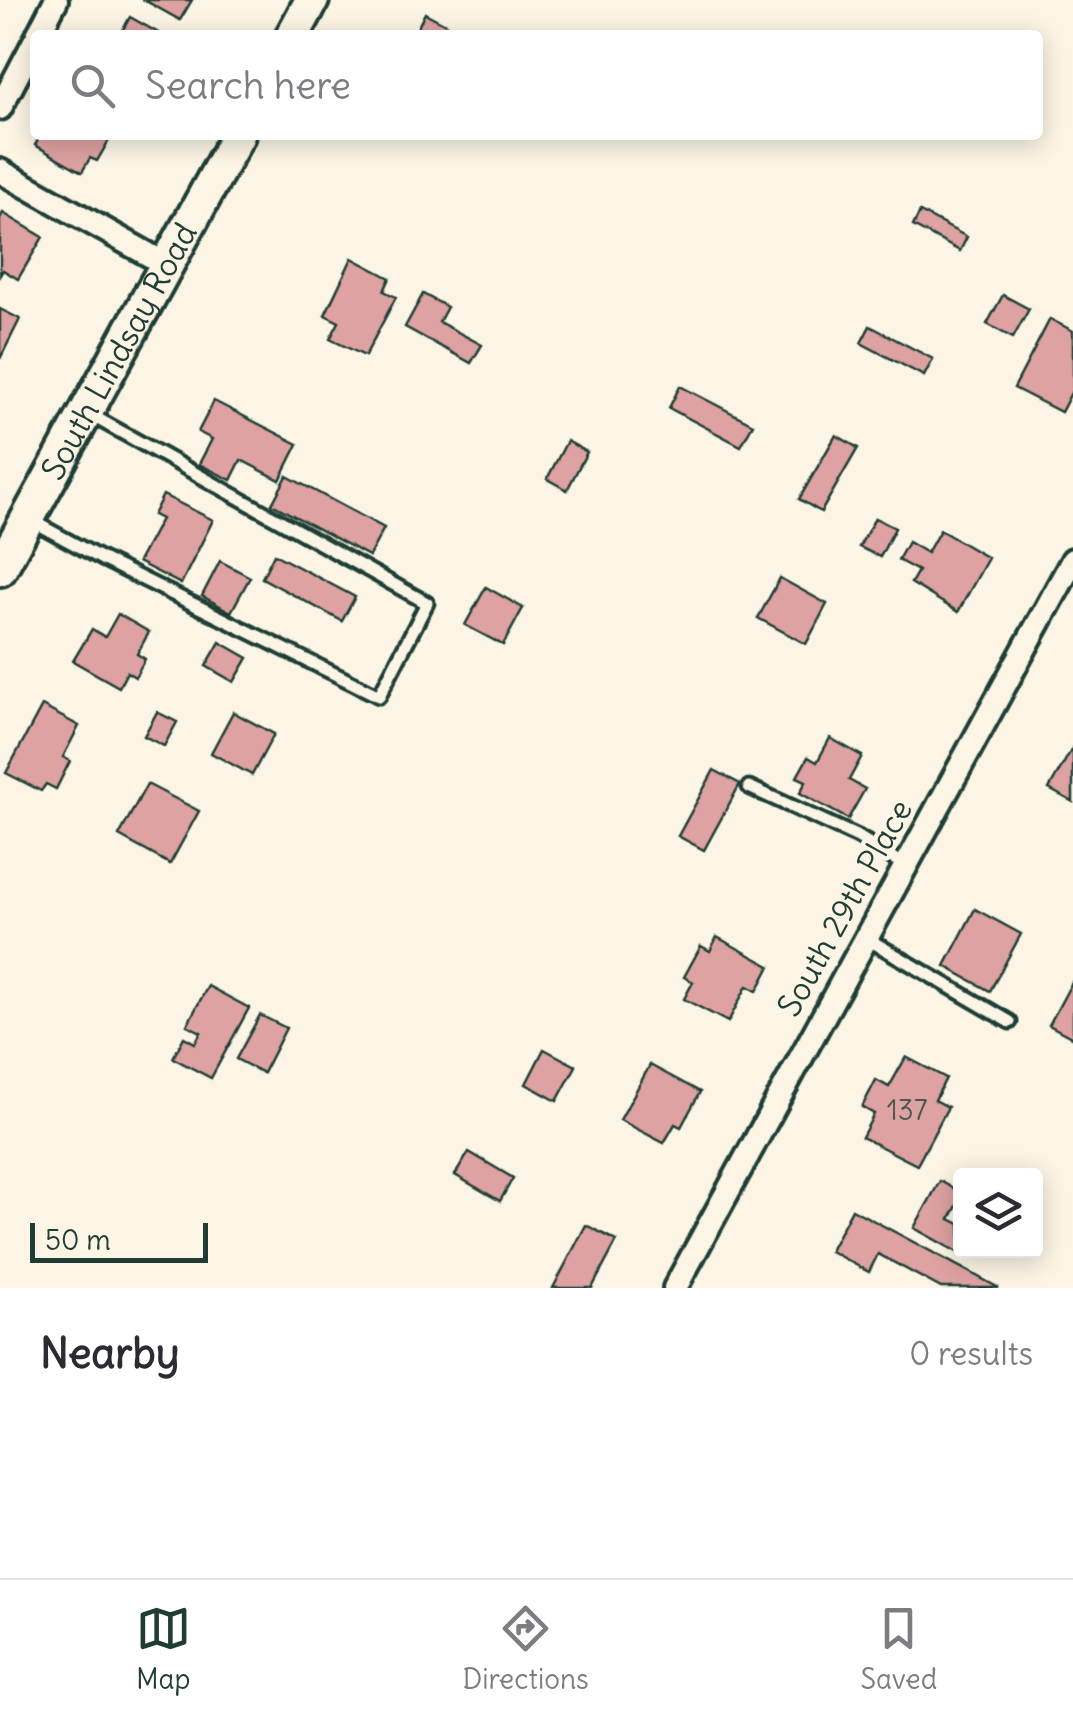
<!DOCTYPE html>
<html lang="en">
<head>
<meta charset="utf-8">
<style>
	body { margin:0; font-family:Delius,sans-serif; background:#f7f7f7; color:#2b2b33 }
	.controls { position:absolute; right:30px; bottom:30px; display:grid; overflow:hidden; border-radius:10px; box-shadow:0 5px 25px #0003 }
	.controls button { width:90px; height:90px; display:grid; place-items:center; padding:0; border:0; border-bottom:2px solid #e1e1e2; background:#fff; color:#2b2b33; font:50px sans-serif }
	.scale { position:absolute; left:30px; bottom:25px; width:178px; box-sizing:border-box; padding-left:10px; border:5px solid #1f3d34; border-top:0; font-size:28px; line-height:35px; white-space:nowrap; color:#1f3d34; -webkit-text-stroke:8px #fcf5e5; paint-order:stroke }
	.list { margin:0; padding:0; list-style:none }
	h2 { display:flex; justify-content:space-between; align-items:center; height:130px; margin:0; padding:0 40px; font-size:42px }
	h2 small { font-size:32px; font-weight:400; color:#7c7c81 }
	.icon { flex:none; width:55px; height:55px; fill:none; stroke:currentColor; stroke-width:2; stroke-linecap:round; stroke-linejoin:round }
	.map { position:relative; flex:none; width:1073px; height:1288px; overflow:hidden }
	.search { position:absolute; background:#fff; box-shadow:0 5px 25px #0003; left:30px; right:30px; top:30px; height:110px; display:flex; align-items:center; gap:25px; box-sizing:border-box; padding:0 35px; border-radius:10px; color:#7c7c81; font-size:38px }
	.sheet { height:290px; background:#fff }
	nav { display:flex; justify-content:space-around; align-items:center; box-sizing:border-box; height:140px; border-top:2px solid #e1e1e2; background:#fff; font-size:28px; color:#7c7c81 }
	nav a { display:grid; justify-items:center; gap:5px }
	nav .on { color:#1f3d34 }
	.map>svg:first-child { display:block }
	.building { fill:#dda2a1; stroke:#1f3d34; stroke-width:2.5 }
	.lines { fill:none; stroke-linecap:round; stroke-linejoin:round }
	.service-casing { stroke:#1f3d34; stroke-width:19 }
	.minor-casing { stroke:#1f3d34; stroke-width:30 }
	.secondary-casing { stroke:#1f3d34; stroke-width:40 }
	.service { stroke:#fcf5e5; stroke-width:11 }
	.minor { stroke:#fcf5e5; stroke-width:22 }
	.secondary { stroke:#fcf5e5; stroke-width:32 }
	.labels { text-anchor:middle; stroke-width:9; stroke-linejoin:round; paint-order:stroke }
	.number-label { font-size:28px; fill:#4e564f }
	.street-label { font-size:32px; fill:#1f3d34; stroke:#fcf5e5 }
</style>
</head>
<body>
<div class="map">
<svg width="1073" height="1288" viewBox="0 0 1073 1288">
	<rect width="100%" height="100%" fill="#fcf5e5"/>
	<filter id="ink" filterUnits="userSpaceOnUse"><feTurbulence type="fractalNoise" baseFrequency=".01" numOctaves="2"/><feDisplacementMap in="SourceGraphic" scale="20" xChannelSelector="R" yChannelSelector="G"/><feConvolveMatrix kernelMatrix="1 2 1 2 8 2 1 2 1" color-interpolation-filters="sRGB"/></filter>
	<g filter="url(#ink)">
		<!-- building -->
		<g class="building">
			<polygon points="144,0 192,0 180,20"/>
			<polygon points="425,13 466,35 414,35"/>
			<polygon points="130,17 162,35 120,35"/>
			<polygon points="41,135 112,135 97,161 90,158 82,172 35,145"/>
			<polygon points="920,212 967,237 960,251 913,226"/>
			<polygon points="3,213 43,237 18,279 3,270 0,275 0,218"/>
			<polygon points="352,258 390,278 384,291 396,297 365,356 330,339 339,322 325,315"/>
			<polygon points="423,294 447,307 439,322 482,345 471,363 405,327"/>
			<polygon points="1003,295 1029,309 1013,338 987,324"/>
			<polygon points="0,309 20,319 0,359"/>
			<polygon points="1050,319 1073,331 1073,389 1061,412 1014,388"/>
			<polygon points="870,326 933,359 924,376 861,343"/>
			<polygon points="680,386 753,424 741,446 669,408"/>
			<polygon points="214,401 298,444 280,480 241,460 231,480 199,464 212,439 198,432"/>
			<polygon points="836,435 858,448 821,512 799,499"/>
			<polygon points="567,441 587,452 567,490 547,479"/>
			<polygon points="287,476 384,528 369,556 272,504"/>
			<polygon points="163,495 213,520 181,584 138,562 161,519 153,515"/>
			<polygon points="875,518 895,528 880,557 859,547"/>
			<polygon points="940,530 988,558 958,612 911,583 918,571 898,560 908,542 927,553"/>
			<polygon points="274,554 355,597 342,621 262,578"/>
			<polygon points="220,561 250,577 231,612 202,596"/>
			<polygon points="780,578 827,604 806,644 758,618"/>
			<polygon points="486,587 523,608 503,645 465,625"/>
			<polygon points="118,614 149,632 137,654 145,659 135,677 127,672 119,687 73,661 92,629 105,637"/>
			<polygon points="220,642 248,658 234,682 206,666"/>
			<polygon points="42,706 79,726 63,757 70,761 56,789 46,784 41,791 6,773"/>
			<polygon points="157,712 177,722 164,746 144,736"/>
			<polygon points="233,712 274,734 252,775 211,753"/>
			<polygon points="830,738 862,756 849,780 865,789 848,819 800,793 806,781 797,777 808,757 817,762"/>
			<polygon points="1073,747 1073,802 1049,789"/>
			<polygon points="714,770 740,784 704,850 678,836"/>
			<polygon points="147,784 199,811 170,864 119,836"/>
			<polygon points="975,909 1021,934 990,991 945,966"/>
			<polygon points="717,937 770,966 757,991 747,986 728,1022 684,999 693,982 684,977 701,946 710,951"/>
			<polygon points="1073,980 1073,1038 1049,1025"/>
			<polygon points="208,986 249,1008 211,1078 173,1058 184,1037 195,1043 201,1032 187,1025"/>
			<polygon points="260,1015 286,1028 263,1073 236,1059"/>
			<polygon points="544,1049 576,1066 557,1101 526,1084"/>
			<polygon points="906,1057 946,1078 935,1100 948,1107 917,1165 862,1137 874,1114 862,1107 876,1080 889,1087"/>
			<polygon points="650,1065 700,1092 681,1127 675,1124 664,1143 620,1120"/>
			<polygon points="469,1152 513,1178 500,1201 455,1175"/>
			<polygon points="940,1181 960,1192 960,1200 950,1219 960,1224 961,1254 914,1228"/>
			<polygon points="852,1209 999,1288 941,1288 878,1254 869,1272 830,1251"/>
			<polygon points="586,1225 617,1241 592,1288 553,1288"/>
		</g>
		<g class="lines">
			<!-- service casing -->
			<g class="service-casing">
				<g id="service">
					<polyline points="32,521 102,559 379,696 427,603 89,414"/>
					<polyline points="749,787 858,837 906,866"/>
					<polyline points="866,938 1010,1022"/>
				</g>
			</g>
			<!-- minor casing -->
			<g class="minor-casing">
				<g id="minor">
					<polyline points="38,35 56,0"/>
					<polyline points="0,108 35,41"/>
					<polyline points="0,171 167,265"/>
					<polyline points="675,1288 1073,560"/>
				</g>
			</g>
			<!-- secondary casing -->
			<g class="secondary-casing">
				<g id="secondary">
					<polyline points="293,35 312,0"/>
					<path id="s1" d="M 0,569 L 238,135"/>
				</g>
			</g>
			<!-- service -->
			<use href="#service" class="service"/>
			<!-- minor -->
			<use href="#minor" class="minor"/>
			<!-- secondary -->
			<use href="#secondary" class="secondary"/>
		</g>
	</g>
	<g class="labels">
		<!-- number labels -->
		<g class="number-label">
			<text x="907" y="1120">137</text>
		</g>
		<!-- street labels -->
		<g class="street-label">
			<text dy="11" stroke="none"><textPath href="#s1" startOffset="248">South Lindsay Road</textPath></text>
			<text transform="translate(845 908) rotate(-61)" y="11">South 29th Place</text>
		</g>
	</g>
</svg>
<div class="controls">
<button><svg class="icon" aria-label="layers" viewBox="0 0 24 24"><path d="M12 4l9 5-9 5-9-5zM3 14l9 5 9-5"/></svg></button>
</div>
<div class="scale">50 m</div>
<div class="search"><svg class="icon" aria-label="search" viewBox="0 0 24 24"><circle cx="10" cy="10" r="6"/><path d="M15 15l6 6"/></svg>Search here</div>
</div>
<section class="sheet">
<h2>Nearby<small>0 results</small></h2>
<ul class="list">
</ul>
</section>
<nav>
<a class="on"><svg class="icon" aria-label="map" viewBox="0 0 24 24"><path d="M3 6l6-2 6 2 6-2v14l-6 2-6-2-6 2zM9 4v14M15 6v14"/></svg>Map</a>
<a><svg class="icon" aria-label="directions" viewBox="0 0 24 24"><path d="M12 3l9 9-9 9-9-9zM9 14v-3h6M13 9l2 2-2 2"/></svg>Directions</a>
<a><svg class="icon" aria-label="saved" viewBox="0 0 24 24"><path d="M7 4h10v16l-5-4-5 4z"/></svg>Saved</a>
</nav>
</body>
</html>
